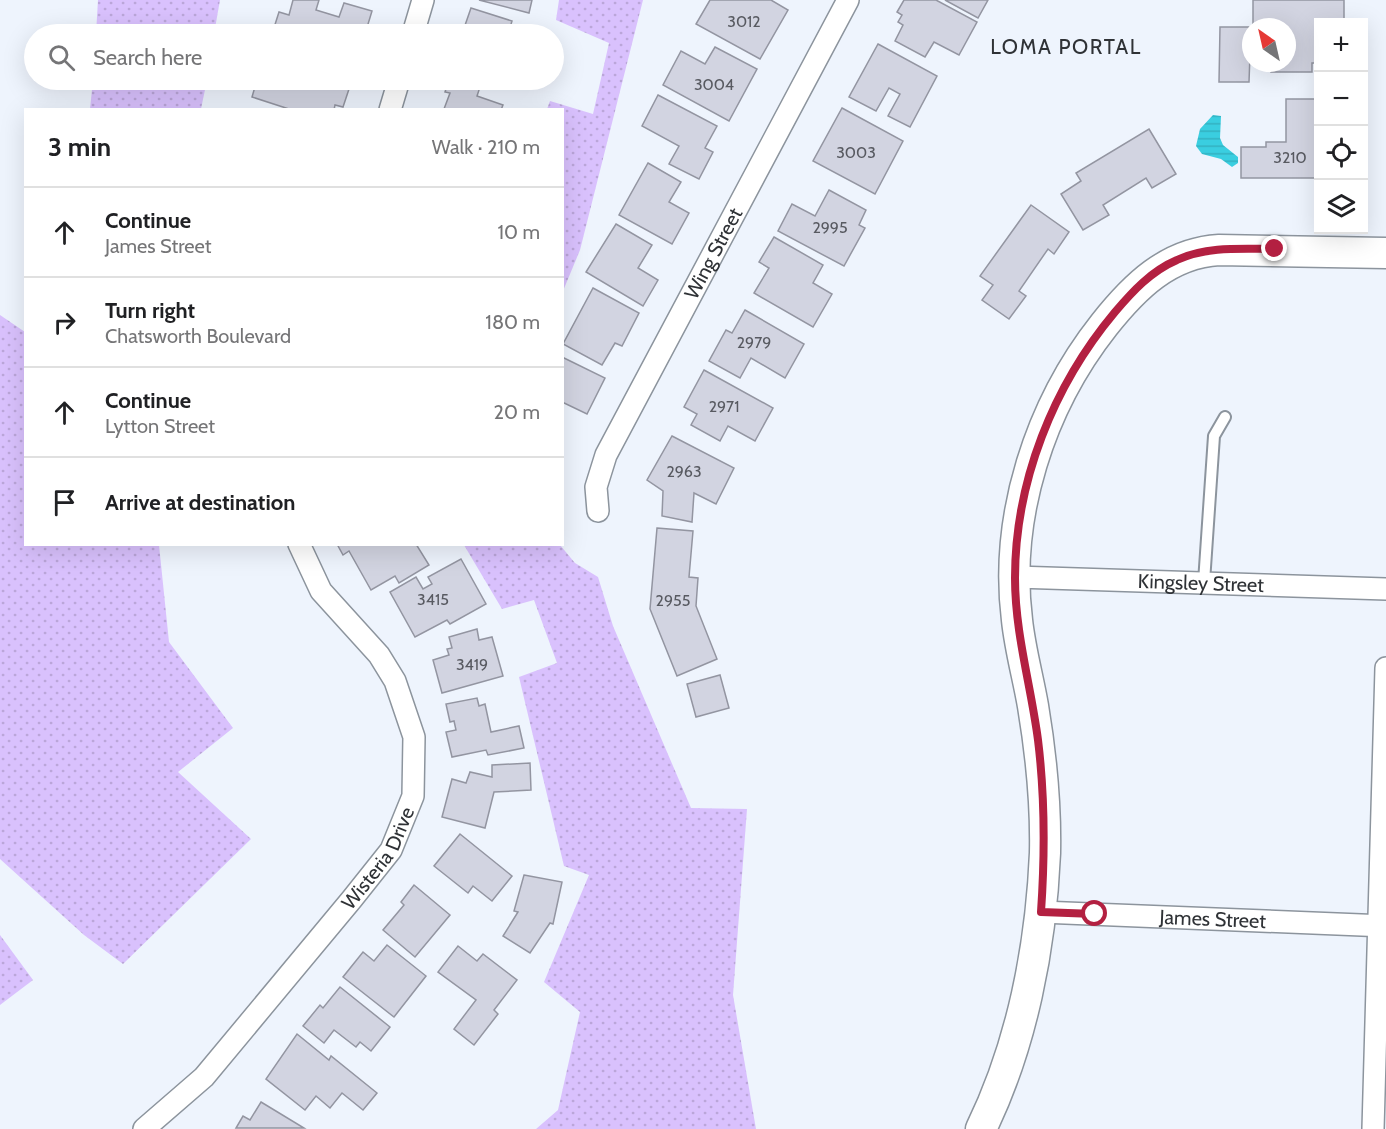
<!DOCTYPE html>
<html lang="en">
<head>
<meta charset="utf-8">
<style>
	body { margin:0; font-family:Cabin,sans-serif; background:#f2f2f2; color:#202124 }
	.controls { position:absolute; right:18px; top:18px; display:grid; overflow:hidden; border-radius:0px; box-shadow:0 6px 24px #0002 }
	.controls button { width:54px; height:54px; display:grid; place-items:center; padding:0; border:0; border-bottom:2px solid #e0e0e0; background:#fff; color:#202124; font:30px sans-serif }
	.compass { position:absolute; left:1242px; top:18px; width:54px; height:54px; border-radius:50%; background:#fff; box-shadow:0 6px 24px #0002; rotate:326deg }
	.stop { position:absolute; width:18px; height:18px; margin:-14px; border:4px solid #b32041; border-radius:50%; background:#fff }
	.stop.end { background:#b32041; border-color:#fff; box-shadow:0 2px 6px #0008 }
	.list { margin:0; padding:0; list-style:none }
	h2 { display:flex; justify-content:space-between; align-items:center; height:78px; margin:0; padding:0 24px; font-size:26px }
	h2 small { font-size:20px; font-weight:400; color:#757577 }
	.list li { display:grid; grid-template-columns:39px 1fr auto; gap:18px; align-items:center; box-sizing:border-box; height:90px; padding:0 24px; border-top:2px solid #e0e0e0 }
	.list b { display:block; font-size:22px; white-space:nowrap }
	.list p { margin:0; font-size:20px; white-space:nowrap; color:#757577 }
	.list em { font-size:20px; font-style:normal; color:#757577 }
	.icon { flex:none; width:33px; height:33px; fill:none; stroke:currentColor; stroke-width:2; stroke-linecap:round; stroke-linejoin:round }
	.map { position:relative; flex:none; width:1386px; height:1129px; overflow:hidden }
	.search { position:absolute; background:#fff; box-shadow:0 6px 24px #0002; left:24px; top:24px; width:540px; height:66px; display:flex; align-items:center; gap:15px; box-sizing:border-box; padding:0 21px; border-radius:33px; color:#757577; font-size:22px }
	.panel { position:absolute; background:#fff; box-shadow:0 6px 24px #0002; left:24px; top:108px; width:540px; height:438px; border-radius:0px }
	.map>svg:first-child { display:block }
	.grass { fill:url(#grass-dots) }
	.water { fill:url(#water-rules) }
	.building { fill:#d2d4e1; stroke:#9395a1; stroke-width:1.5 }
	.lines { fill:none; stroke-linecap:round; stroke-linejoin:round }
	.service-casing { stroke:#8c949d; stroke-width:14 }
	.minor-casing { stroke:#8c949d; stroke-width:24 }
	.secondary-casing { stroke:#8c949d; stroke-width:33 }
	.service { stroke:#fff; stroke-width:10 }
	.minor { stroke:#fff; stroke-width:21 }
	.secondary { stroke:#fff; stroke-width:30 }
	.route { stroke:#b32041; stroke-width:8 }
	.labels { text-anchor:middle; stroke-width:4.5; stroke-linejoin:round; paint-order:stroke }
	.number-label { font-size:16px; fill:#585a61 }
	.street-label { font-size:20px; fill:#2f3236; stroke:#eef4fd }
	.neighbourhood-label { font-size:21px; letter-spacing:1.5px; fill:#2f3236; stroke:#eef4fd }
</style>
</head>
<body>
<div class="map">
<svg width="1386" height="1129" viewBox="0 0 1386 1129">
	<defs>
		<pattern id="grass-dots" width="8" height="8" patternUnits="userSpaceOnUse" patternTransform="scale(1.5)"><rect width="8" height="8" fill="#d9c1fd"/><path d="M2 2h.1M6 6h.1" fill="none" stroke="#bba6d9" stroke-width="1.8" stroke-linecap="round"/></pattern>
		<pattern id="water-rules" width="6" height="5" patternUnits="userSpaceOnUse" patternTransform="scale(1.5)"><rect width="6" height="5" fill="#3acee0"/><path d="M0 2.5h6" fill="none" stroke="#33b1c1"/></pattern>
	</defs>
	<rect width="100%" height="100%" fill="#eef4fd"/>
	<!-- grass -->
	<g class="grass">
		<polygon points="98,0 220,0 214,34 96,34"/>
		<polygon points="559,0 643,0 580,250 563,291 562,110 547,109 550,101 593,114 609,43 556,20"/>
		<polygon points="93,80 207,80 201,109 90,109"/>
		<polygon points="0,315 25,332 26,544 159,545 169,642 233,728 178,772 251,839 123,964 84,935 0,859"/>
		<polygon points="464,545 560,545 575,563 598,577 613,626 691,808 747,809 733,995 756,1129 536,1129 558,1110 580,1012 544,982 589,875 564,866 519,677 557,663 534,600 502,609"/>
		<polygon points="0,935 33,980 0,1005"/>
	</g>
	<!-- water -->
	<polygon class="water" points="1213,115 1221,116 1220,138 1223,145 1238,157 1238,163 1232,167 1221,159 1202,154 1196,146 1200,129"/>
	<!-- building -->
	<g class="building">
		<polygon points="293,0 319,0 316,10 339,17 344,3 372,11 365,34 272,34 279,12 289,15"/>
		<polygon points="479,0 532,0 529,13"/>
		<polygon points="710,0 771,0 788,10 760,59 696,24"/>
		<polygon points="904,0 936,0 977,22 959,55 934,42 925,57 895,41 903,25 898,22 902,15 897,12"/>
		<polygon points="945,0 988,0 978,18"/>
		<polygon points="1253,0 1344,0 1344,22 1318,22 1318,63 1312,63 1312,72 1271,72 1271,63 1287,63 1287,27 1253,27"/>
		<polygon points="471,8 512,21 508,34 462,34"/>
		<polygon points="1220,27 1251,27 1249,82 1219,82"/>
		<polygon points="878,44 937,76 910,127 888,116 900,94 889,88 876,111 849,97"/>
		<polygon points="715,47 757,69 729,121 663,85 681,51 705,64"/>
		<polygon points="257,80 352,80 343,107 335,105 334,110 292,110 252,97"/>
		<polygon points="449,80 482,81 477,96 503,105 501,110 444,109 450,93 445,92"/>
		<polygon points="658,95 717,126 705,148 713,152 699,179 669,164 679,146 642,126"/>
		<polygon points="1286,99 1318,99 1318,178 1241,178 1241,147 1266,147 1266,142 1286,142"/>
		<polygon points="842,108 903,141 875,194 813,161"/>
		<polygon points="1149,129 1176,174 1152,188 1146,178 1103,205 1109,215 1083,230 1061,194 1081,181 1076,173"/>
		<polygon points="648,163 681,182 669,202 689,213 672,244 619,215"/>
		<polygon points="829,190 866,210 859,225 865,228 844,266 778,231 792,204 815,216"/>
		<polygon points="1031,205 1069,232 1054,254 1048,249 1019,291 1026,296 1009,319 982,300 993,285 980,276"/>
		<polygon points="616,224 652,245 638,268 658,280 643,306 586,272"/>
		<polygon points="774,237 823,265 813,283 832,294 813,327 754,293 769,268 759,262"/>
		<polygon points="593,288 639,313 622,346 615,343 602,365 563,344"/>
		<polygon points="745,310 804,344 785,378 751,358 740,378 709,361 726,330 732,333"/>
		<polygon points="562,357 605,378 587,414 562,402"/>
		<polygon points="704,370 773,408 755,441 728,426 720,441 691,425 697,414 684,407"/>
		<polygon points="672,436 734,468 716,504 694,493 692,522 662,516 663,491 647,480"/>
		<polygon points="657,528 693,531 689,577 698,578 696,606 717,659 677,676 650,609"/>
		<polygon points="337,544 416,544 429,565 399,583 395,576 371,590 349,551 343,555"/>
		<polygon points="461,559 486,604 450,624 447,620 415,637 390,592 416,577 423,589 432,584 428,577"/>
		<polygon points="477,629 479,640 492,637 503,676 442,693 433,660 449,655 447,649 452,648 449,637"/>
		<polygon points="720,675 729,708 696,717 687,684"/>
		<polygon points="477,698 479,706 485,704 491,732 519,726 524,748 488,755 486,750 452,757 446,732 456,730 454,721 450,722 446,704"/>
		<polygon points="530,763 531,790 494,792 485,828 442,817 452,779 466,783 470,772 492,777 492,765"/>
		<polygon points="460,834 512,876 492,901 473,886 468,893 434,866"/>
		<polygon points="524,875 562,882 553,924 550,923 530,953 503,936 518,912 514,911"/>
		<polygon points="414,885 450,915 415,957 383,930 404,905 401,902"/>
		<polygon points="387,945 426,976 394,1017 343,977 363,952 374,961"/>
		<polygon points="458,946 477,961 483,954 517,980 494,1010 498,1014 474,1045 454,1029 476,1000 438,972"/>
		<polygon points="340,987 390,1027 371,1051 360,1042 356,1047 334,1030 324,1043 303,1026 320,1005 323,1008"/>
		<polygon points="297,1034 329,1060 331,1056 377,1093 363,1110 342,1093 330,1108 316,1096 305,1110 266,1079"/>
		<polygon points="261,1102 304,1128 236,1128 243,1116 250,1120"/>
	</g>
	<g class="lines">
		<!-- service casing -->
		<g class="service-casing">
			<polyline id="service" points="1204,582 1214,436 1225,417"/>
		</g>
		<!-- minor casing -->
		<g class="minor-casing">
			<g id="minor">
				<polyline points="413,34 423,0"/>
				<polyline points="390,110 399,80"/>
				<path id="s1" d="M 598,511 L 596,487 L 606,455 L 848,0"/>
				<path id="s2" d="M 1015,577 L 1386,589"/>
				<path id="s3" d="M 1041,912 L 1386,926"/>
				<path id="s4" d="M 144,1129 L 204,1077 L 352,899 L 391,850 L 413,796 L 414,737 L 395,681 L 379,655 L 321,591 L 299,544"/>
				<polyline points="1373,1129 1386,668"/>
			</g>
		</g>
		<!-- secondary casing -->
		<g class="secondary-casing">
			<path id="secondary" d="M 981,1129 C 1022,1045 1041,947 1045,853 C 1046,805 1041,754 1033,706 C 1028,677 1020,649 1017,620 C 1004,516 1040,406 1104,325 C 1134,287 1168,253 1219,250 L 1386,253"/>
		</g>
		<!-- service -->
		<use href="#service" class="service"/>
		<!-- minor -->
		<use href="#minor" class="minor"/>
		<!-- secondary -->
		<use href="#secondary" class="secondary"/>
	</g>
	<g class="lines">
		<!-- route -->
		<path class="route" d="M 1095,914 L 1041,912 C 1045,854 1045,797 1038,740 C 1031,686 1015,633 1015,578 C 1015,482 1053,386 1115,312 C 1132,292 1151,271 1177,260 C 1207,246 1242,249 1275,249"/>
	</g>
	<g class="labels">
		<!-- number labels -->
		<g class="number-label">
			<text x="744" y="27">3012</text>
			<text x="714" y="90">3004</text>
			<text x="856" y="158">3003</text>
			<text x="1290" y="163">3210</text>
			<text x="830" y="233">2995</text>
			<text x="754" y="348">2979</text>
			<text x="724" y="412">2971</text>
			<text x="684" y="477">2963</text>
			<text x="433" y="605">3415</text>
			<text x="673" y="606">2955</text>
			<text x="472" y="670">3419</text>
		</g>
		<!-- street labels -->
		<g class="street-label">
			<text dy="7" stroke="none"><textPath href="#s1" startOffset="286">Wing Street</textPath></text>
			<text dy="7" stroke="none"><textPath href="#s2" startOffset="186">Kingsley Street</textPath></text>
			<text dy="7" stroke="none"><textPath href="#s4" startOffset="360">Wisteria Drive</textPath></text>
			<text dy="7" stroke="none"><textPath href="#s3" startOffset="172">James Street</textPath></text>
		</g>
		<!-- neighbourhood labels -->
		<g class="neighbourhood-label">
			<text x="1066" y="54">LOMA PORTAL</text>
		</g>
	</g>
</svg>
<div class="controls">
<button>+</button>
<button>−</button>
<button><svg class="icon" aria-label="locate" viewBox="0 0 24 24"><circle cx="12" cy="12" r="6"/><path d="M12 2v4M12 18v4M2 12h4M18 12h4"/></svg></button>
<button><svg class="icon" aria-label="layers" viewBox="0 0 24 24"><path d="M12 4l9 5-9 5-9-5zM3 14l9 5 9-5"/></svg></button>
</div>
<svg class="compass" viewBox="-18 -18 36 36"><path d="M0-13l5 13h-10z" fill="#e53935"/><path d="M0 13l5-13h-10z" fill="#757577"/></svg>
<div class="stop" style="left:1095px;top:914px"></div>
<div class="stop end" style="left:1275px;top:249px"></div>
<div class="search"><svg class="icon" aria-label="search" viewBox="0 0 24 24"><circle cx="10" cy="10" r="6"/><path d="M15 15l6 6"/></svg>Search here</div>
<section class="panel">
<h2>3 min<small>Walk · 210 m</small></h2>
<ul class="list">
<li><svg class="icon" aria-label="ahead" viewBox="0 0 24 24"><path d="M12 20V5M6 11l6-6 6 6"/></svg><div><b>Continue</b><p>James Street</p></div><em>10 m</em></li>
<li><svg class="icon" aria-label="right" viewBox="0 0 24 24"><path d="M7 20v-9h11M14 6l5 5-5 5"/></svg><div><b>Turn right</b><p>Chatsworth Boulevard</p></div><em>180 m</em></li>
<li><svg class="icon" aria-label="ahead" viewBox="0 0 24 24"><path d="M12 20V5M6 11l6-6 6 6"/></svg><div><b>Continue</b><p>Lytton Street</p></div><em>20 m</em></li>
<li><svg class="icon" aria-label="arrive" viewBox="0 0 24 24"><path d="M6 21V4h12l-3 4 3 4H6"/></svg><div><b>Arrive at destination</b></div></li>
</ul>
</section>
</div>
</body>
</html>
